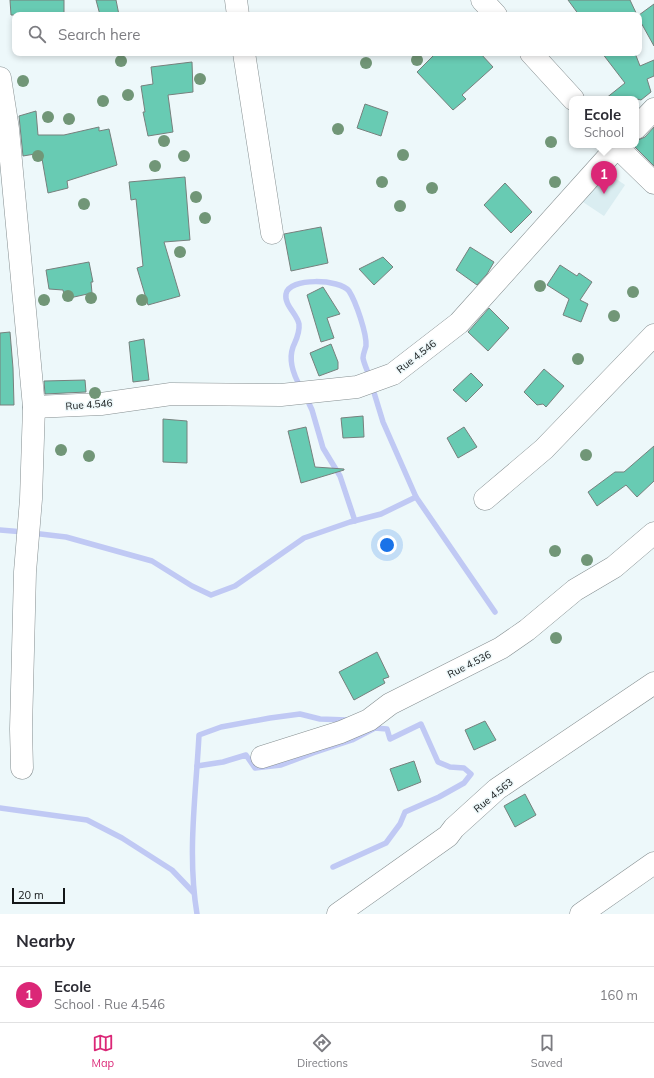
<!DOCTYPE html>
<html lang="en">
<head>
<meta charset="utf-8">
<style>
	body { margin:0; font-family:Mulish,sans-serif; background:#f2f2f3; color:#2b2b33 }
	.scale { position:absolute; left:12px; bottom:10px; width:53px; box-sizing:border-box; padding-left:4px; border:2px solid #131617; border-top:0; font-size:11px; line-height:14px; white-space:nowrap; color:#131617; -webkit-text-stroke:3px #edf8fa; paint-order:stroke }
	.you { position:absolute; left:387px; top:545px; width:14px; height:14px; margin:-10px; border:3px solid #fff; border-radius:50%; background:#1a73e8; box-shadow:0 0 0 6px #1a73e833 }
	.badge { display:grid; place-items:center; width:26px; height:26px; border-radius:50%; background:#db2777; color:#fff; font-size:13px; font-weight:700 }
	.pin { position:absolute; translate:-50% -33px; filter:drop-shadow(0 1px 2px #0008) }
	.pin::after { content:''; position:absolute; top:21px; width:14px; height:12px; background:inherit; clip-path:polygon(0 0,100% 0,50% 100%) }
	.popup { position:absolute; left:569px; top:96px; width:70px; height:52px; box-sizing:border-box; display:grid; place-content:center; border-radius:8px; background:#fff; filter:drop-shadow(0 1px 3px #0005); font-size:13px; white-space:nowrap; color:#7c7c81 }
	.popup b { font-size:15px; color:#2b2b33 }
	.popup::after { content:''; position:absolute; left:50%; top:100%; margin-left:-8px; border:8px solid transparent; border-top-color:#fff }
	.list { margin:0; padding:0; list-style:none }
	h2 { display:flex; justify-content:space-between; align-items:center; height:52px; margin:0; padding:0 16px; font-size:17px }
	h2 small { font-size:13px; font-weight:400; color:#7c7c81 }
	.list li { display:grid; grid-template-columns:26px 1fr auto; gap:12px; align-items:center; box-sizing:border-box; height:56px; padding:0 16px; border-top:1px solid #e1e1e2 }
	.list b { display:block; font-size:15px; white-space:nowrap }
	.list p { margin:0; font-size:13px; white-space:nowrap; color:#7c7c81 }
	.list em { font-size:13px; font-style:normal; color:#7c7c81 }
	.icon { flex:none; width:22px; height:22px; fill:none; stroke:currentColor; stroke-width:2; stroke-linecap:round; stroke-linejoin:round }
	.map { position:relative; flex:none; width:654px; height:914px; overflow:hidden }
	.search { position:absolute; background:#fff; box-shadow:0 2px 6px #0003; left:12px; right:12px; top:12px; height:44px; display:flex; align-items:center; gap:10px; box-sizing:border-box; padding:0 14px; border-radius:8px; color:#7c7c81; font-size:15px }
	.sheet { height:108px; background:#fff }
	nav { display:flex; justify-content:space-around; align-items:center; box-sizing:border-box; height:56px; border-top:1px solid #e1e1e2; background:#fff; font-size:11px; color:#7c7c81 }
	nav a { display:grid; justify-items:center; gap:2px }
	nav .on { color:#db2777 }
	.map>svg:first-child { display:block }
	.built { fill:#daedf1 }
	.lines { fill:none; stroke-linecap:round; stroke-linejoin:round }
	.stream { stroke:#c0c9f4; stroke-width:5.5 }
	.building { fill:#68cbb3; stroke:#77807d }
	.minor-casing { stroke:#868f91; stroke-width:23 }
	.minor { stroke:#fff; stroke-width:22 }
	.tree { fill:#719677 }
	.labels { text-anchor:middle; stroke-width:3; stroke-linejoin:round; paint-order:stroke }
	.street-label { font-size:10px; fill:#131617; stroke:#edf8fa }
</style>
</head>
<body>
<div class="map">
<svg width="654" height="914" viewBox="0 0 654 914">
	<rect width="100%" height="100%" fill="#edf8fa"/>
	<!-- built -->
	<polygon class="built" points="605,171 625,185 604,216 583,202"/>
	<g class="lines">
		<!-- stream -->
		<g class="stream">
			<polyline points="372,386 383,422 416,497 495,612"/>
			<path d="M 301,388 C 294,376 288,361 293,347 C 296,340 300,333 299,324 C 297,314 284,305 286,294 C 289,277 340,279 349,291 C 356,302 367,334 366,346 C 365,350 363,354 363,358 C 364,364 368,372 370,378"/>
			<polyline points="306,397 312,410 323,448 340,476 355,521"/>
			<polyline points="0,530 24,532"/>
			<polyline points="32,533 66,537 152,561 192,586 211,595 235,586 304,538 350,522 381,514 416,497"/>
			<polyline points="197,766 223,762 246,755 255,768 281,765 313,753 352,740 375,728 387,729 390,739 421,724 438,762 450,767 464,768 471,774 464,783 439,797 405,812 400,824 386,843 333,867"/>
			<polyline points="0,808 87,820 122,838 172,870 193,892"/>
			<path d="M 197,914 C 187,854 196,794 199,735 L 221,727 L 270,718 L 300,714 L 320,719 L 347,720"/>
		</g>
	</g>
	<!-- building -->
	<g class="building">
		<polygon points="10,0 64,0 64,15 11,15"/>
		<polygon points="96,0 116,0 119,15 100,15"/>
		<polygon points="568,0 630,0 637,15 579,15"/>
		<polygon points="654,4 654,46 639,19 639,15"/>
		<polygon points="436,53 480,53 493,67 462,95 466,99 453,110 417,72"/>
		<polygon points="602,53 635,53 640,66 654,60 654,76 647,79 651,92 641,100 637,99 605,99 625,83"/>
		<polygon points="192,62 193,92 168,95 173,132 148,136 143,112 145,112 141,86 153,84 151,67"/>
		<polygon points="365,104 388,112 381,136 357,128"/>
		<polygon points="36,111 38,135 64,135 99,127 99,131 109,129 117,165 67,181 68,188 48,193 41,153 23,156 19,116"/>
		<polygon points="654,127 654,166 633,145 636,145 636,141 645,137"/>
		<polygon points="185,177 190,240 164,242 180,296 148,305 137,268 143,266 136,199 131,200 129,182"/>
		<polygon points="505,183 532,212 511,233 484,205"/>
		<polygon points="321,227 328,263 291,271 284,234"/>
		<polygon points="470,247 494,262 487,274 477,285 456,270"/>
		<polygon points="383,257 393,267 374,285 359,269"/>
		<polygon points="89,262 93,282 91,282 92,293 65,299 63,290 49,289 46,270"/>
		<polygon points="560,265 577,276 579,273 592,282 580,300 588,304 581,322 563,315 569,299 547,285"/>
		<polygon points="323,287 340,314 327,318 334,338 321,342 307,295"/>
		<polygon points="489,308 509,328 488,351 468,332"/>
		<polygon points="10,332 13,368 14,405 0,405 0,333"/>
		<polygon points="144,339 149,380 133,382 129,342"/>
		<polygon points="331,344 338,362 338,369 319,376 310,353"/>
		<polygon points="544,369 564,386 546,407 543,404 537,405 524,392"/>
		<polygon points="471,373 483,385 466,402 453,390"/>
		<polygon points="85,380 86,392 45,394 44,381"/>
		<polygon points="363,416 364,437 343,438 341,418"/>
		<polygon points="163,419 187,421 187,463 163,462"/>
		<polygon points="306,427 315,467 344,469 344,470 301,483 288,431"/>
		<polygon points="464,427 477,447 458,458 447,438"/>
		<polygon points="654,446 654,481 637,497 626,485 597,506 588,492 615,472 624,472"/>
		<polygon points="377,652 389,677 383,679 385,683 354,700 339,672"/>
		<polygon points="485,721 496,740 474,750 465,730"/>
		<polygon points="414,761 421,782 398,791 390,769"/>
		<polygon points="525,794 536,815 515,827 504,806"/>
	</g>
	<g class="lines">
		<!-- minor casing -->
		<g class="minor-casing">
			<g id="minor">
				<polyline points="236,0 238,15"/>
				<polyline points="482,0 496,15"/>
				<polyline points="244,53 272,233"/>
				<polyline points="531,53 573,99"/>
				<polyline points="0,78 8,129 34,407 31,499 25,572 21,729 22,768"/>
				<polyline points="636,128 654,109"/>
				<polyline points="34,407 101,404 171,394 281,395 357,387 393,374 459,323 617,147 654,183"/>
				<polyline points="485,499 544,449 654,335"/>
				<polyline points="262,757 341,732 369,720 390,704 501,648 527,630 575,590 614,567 654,533"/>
				<polyline points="338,914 448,836 454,828 497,789 654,683"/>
				<polyline points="581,914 654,863"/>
			</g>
		</g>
		<!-- minor -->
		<use href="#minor" class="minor"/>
	</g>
	<!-- trees -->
	<g class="tree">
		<circle cx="417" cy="60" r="6"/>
		<circle cx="121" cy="61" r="6"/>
		<circle cx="366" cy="63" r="6"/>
		<circle cx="200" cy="79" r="6"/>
		<circle cx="23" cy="81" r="6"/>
		<circle cx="128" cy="95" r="6"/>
		<circle cx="103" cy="101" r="6"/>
		<circle cx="48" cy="117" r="6"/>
		<circle cx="69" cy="119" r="6"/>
		<circle cx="338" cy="129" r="6"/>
		<circle cx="164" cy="141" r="6"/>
		<circle cx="551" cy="142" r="6"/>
		<circle cx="403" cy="155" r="6"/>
		<circle cx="38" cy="156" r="6"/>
		<circle cx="184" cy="156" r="6"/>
		<circle cx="155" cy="166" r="6"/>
		<circle cx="382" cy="182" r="6"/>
		<circle cx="555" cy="182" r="6"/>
		<circle cx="432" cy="188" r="6"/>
		<circle cx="196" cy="197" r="6"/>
		<circle cx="84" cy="204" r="6"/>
		<circle cx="400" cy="206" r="6"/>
		<circle cx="205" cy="218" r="6"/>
		<circle cx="180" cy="252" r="6"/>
		<circle cx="540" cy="286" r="6"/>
		<circle cx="633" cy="292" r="6"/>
		<circle cx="68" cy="296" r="6"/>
		<circle cx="91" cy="298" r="6"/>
		<circle cx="44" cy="300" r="6"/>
		<circle cx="142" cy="300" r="6"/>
		<circle cx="614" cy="316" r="6"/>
		<circle cx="578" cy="359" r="6"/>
		<circle cx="95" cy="393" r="6"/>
		<circle cx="61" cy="450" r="6"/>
		<circle cx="586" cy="455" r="6"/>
		<circle cx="89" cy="456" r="6"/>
		<circle cx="555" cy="551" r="6"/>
		<circle cx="587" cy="560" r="6"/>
		<circle cx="556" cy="638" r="6"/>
	</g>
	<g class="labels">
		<!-- street labels -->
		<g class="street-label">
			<text transform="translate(416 356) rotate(-38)" y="4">Rue 4.546</text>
			<text transform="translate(89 404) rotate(-4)" y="4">Rue 4.546</text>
			<text transform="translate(469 664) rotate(-27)" y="4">Rue 4.536</text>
			<text transform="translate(493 795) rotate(-39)" y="4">Rue 4.563</text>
		</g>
	</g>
</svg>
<div class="scale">20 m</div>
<div class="you"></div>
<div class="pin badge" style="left:604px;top:194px">1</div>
<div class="popup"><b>Ecole</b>School</div>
<div class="search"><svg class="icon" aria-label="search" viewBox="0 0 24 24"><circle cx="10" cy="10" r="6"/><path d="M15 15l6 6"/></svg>Search here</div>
</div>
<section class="sheet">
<h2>Nearby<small></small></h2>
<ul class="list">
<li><span class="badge">1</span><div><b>Ecole</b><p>School · Rue 4.546</p></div><em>160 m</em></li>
</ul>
</section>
<nav>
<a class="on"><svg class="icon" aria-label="map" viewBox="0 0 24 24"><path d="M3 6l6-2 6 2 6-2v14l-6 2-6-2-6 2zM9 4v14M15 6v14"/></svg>Map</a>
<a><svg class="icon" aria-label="directions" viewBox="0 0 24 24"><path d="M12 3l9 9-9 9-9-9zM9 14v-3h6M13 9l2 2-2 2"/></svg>Directions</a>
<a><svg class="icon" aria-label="saved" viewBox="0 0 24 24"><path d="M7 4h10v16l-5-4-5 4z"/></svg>Saved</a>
</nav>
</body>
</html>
